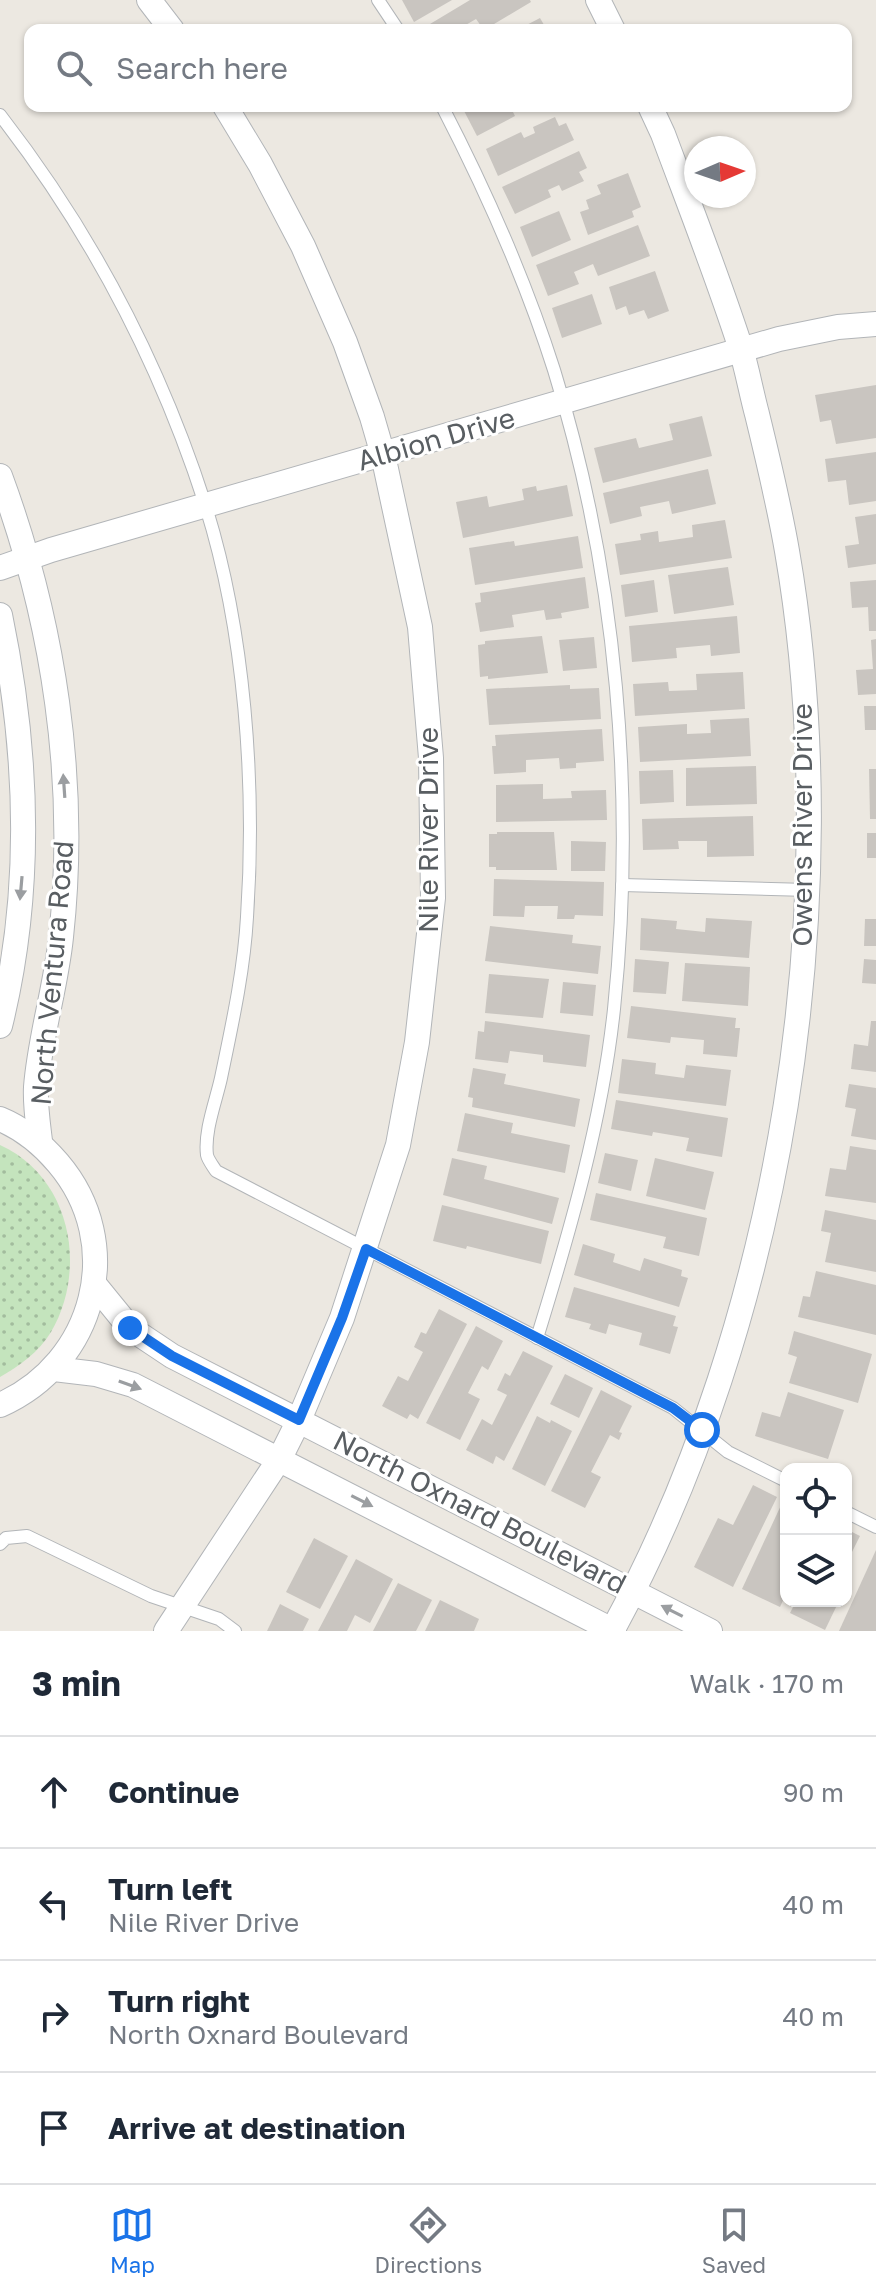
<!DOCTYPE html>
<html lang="en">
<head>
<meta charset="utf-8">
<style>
	body { margin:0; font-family:"Golos Text",sans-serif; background:#f2f2f3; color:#1f2937 }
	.controls { position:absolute; right:24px; bottom:24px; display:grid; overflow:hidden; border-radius:16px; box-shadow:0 2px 6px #0004 }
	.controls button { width:72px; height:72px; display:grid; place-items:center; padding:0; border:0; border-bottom:2px solid #e0e1e3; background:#fff; color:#1f2937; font:40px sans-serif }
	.compass { position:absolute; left:684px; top:136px; width:72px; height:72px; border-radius:50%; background:#fff; box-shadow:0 2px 6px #0004; rotate:88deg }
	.stop { position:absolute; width:24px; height:24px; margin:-18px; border:6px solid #1a73e8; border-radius:50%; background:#fff }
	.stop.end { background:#1a73e8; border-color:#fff; box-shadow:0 2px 8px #0008 }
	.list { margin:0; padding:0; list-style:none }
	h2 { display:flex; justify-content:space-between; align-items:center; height:104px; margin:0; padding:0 32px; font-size:34px }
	h2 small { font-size:26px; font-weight:400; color:#747a83 }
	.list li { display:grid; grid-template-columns:52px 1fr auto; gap:24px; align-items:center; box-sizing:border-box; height:112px; padding:0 32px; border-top:2px solid #e0e1e3 }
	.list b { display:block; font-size:30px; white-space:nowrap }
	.list p { margin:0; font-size:26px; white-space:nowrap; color:#747a83 }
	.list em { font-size:26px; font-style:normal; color:#747a83 }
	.icon { flex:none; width:44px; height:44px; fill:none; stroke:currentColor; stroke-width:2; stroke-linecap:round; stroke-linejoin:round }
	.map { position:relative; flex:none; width:876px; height:1631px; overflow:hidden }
	.search { position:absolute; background:#fff; box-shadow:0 2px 6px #0004; left:24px; right:24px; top:24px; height:88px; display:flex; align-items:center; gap:20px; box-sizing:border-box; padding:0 28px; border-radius:16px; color:#747a83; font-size:30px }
	.sheet { height:552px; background:#fff }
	nav { display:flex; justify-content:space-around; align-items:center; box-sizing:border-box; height:112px; border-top:2px solid #e0e1e3; background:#fff; font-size:22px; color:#747a83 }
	nav a { display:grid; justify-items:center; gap:4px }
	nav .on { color:#1a73e8 }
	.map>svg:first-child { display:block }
	.grass { fill:url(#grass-dots) }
	.building { fill:#c9c5c0 }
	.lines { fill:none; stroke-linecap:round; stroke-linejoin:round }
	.lane-casing { stroke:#b2b5b8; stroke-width:14 }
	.street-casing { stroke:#b2b5b8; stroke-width:26 }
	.lane { stroke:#fff; stroke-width:12 }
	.street { stroke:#fff; stroke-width:24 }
	.oneway { fill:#9b9ea1 }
	.route { stroke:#1a73e8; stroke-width:10 }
	.labels { text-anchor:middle; stroke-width:6; stroke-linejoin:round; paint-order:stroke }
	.street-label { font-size:28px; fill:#595e62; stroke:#fff }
</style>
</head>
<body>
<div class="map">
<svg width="876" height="1631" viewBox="0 0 876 1631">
	<defs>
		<pattern id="grass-dots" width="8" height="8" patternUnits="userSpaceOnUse" patternTransform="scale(2)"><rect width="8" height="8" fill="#c4e4bd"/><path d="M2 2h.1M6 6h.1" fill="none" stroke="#a2bc9d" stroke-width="1.8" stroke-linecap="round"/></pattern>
	</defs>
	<rect width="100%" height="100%" fill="#ece8e1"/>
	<!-- grass -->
	<path class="grass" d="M 0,1145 C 71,1177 88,1269 51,1332 C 39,1352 19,1366 0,1377 Z"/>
	<!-- building -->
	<g class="building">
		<polygon points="402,0 452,0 414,22"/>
		<polygon points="470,0 530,0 531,2 484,30 476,19 457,30 420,30"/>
		<polygon points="540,18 547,30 517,30"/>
		<polygon points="510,106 515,116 477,136 462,107"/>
		<polygon points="555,117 559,126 566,123 574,140 498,176 486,149 521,132 524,138 535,133 533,127"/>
		<polygon points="579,151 587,168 579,172 584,181 562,191 559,185 548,190 551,197 515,214 502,187"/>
		<polygon points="628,173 641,207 632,211 634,217 588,235 580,212 589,209 586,200 601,194 597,185"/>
		<polygon points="559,211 571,240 532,257 520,227"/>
		<polygon points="638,225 650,256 598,276 593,264 574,272 579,284 548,296 536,265"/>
		<polygon points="655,271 669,311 648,319 644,310 629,315 626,306 616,310 609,287"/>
		<polygon points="592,294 602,324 562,338 552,308"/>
		<polygon points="876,385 876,438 836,444 831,420 820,422 815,395"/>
		<polygon points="702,416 712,456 603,483 594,448 636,438 639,448 673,440 669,424"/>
		<polygon points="876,452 876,501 849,505 846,480 828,482 825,459"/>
		<polygon points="708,469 716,504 672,514 669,501 640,507 642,516 610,524 603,493"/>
		<polygon points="567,485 573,516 463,538 456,502 487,496 489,507 524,500 522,489 536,486 537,491"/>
		<polygon points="876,514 876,564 848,568 845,546 859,544 855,517"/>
		<polygon points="725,520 732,558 620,575 615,544 641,540 640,534 658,531 659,542 693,537 692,525"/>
		<polygon points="578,536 583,568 475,585 469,548 514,541 515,546"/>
		<polygon points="728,567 734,605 674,614 668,575"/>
		<polygon points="585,577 589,608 561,613 562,618 546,620 544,610 512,615 514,627 480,632 475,603 481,602 480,593"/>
		<polygon points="654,580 658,612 625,617 621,585"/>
		<polygon points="876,580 876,631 869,631 868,607 852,608 850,582"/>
		<polygon points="737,616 740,653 711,656 710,645 676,648 677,658 632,662 629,626"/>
		<polygon points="542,636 548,673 488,679 488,676 480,677 478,645 485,644 485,641"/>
		<polygon points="594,637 597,668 563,671 559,640"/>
		<polygon points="876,639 876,694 858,695 856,670 873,669 871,640"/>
		<polygon points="743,672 745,709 635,716 633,684 668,682 669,691 697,690 696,674"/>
		<polygon points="570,685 570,689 599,688 601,719 489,725 486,689"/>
		<polygon points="864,706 876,706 876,730 865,730"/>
		<polygon points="749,718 751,756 640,762 638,727 687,724 687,734 711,733 710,720"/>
		<polygon points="602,729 604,761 576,763 576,768 560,769 559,758 526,760 526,772 494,774 492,746 496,746 495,735"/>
		<polygon points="756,766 757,804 686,806 686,768"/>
		<polygon points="869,769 876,769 876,819 870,819"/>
		<polygon points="673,770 674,802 640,804 639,771"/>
		<polygon points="543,784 543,799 572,798 571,791 606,790 607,820 496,822 496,785"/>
		<polygon points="753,816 754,856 707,857 707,841 678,841 679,849 643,850 642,819"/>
		<polygon points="497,832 554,832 557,870 496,870 496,867 489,867 489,834 497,834"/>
		<rect x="867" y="833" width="9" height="25"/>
		<polygon points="571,841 606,842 605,871 571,871"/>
		<polygon points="494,879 604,882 603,916 575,915 574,919 557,919 558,906 525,906 524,917 493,916"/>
		<polygon points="641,918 677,921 676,929 705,932 706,918 752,921 749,958 640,950"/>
		<polygon points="865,919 876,919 876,946 864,946"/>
		<polygon points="490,926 573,935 572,943 601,946 598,974 485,961"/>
		<polygon points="635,959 669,962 666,994 633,992"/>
		<polygon points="864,959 876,960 876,984 862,983"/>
		<polygon points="685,963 750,967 748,1006 682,1001"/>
		<polygon points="489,974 549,979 543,1018 485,1013"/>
		<polygon points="563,982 596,985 593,1016 560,1013"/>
		<polygon points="631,1006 736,1018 735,1028 740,1028 737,1057 703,1054 704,1040 671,1037 670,1043 627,1038"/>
		<polygon points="485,1021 590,1035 586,1067 543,1062 543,1055 510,1051 508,1063 475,1059 478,1031 484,1032"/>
		<polygon points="871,1021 876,1021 876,1072 851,1069 854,1044 868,1046"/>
		<polygon points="622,1059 656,1063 655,1074 684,1078 686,1065 731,1070 726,1106 618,1093"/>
		<polygon points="473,1068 506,1074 504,1084 580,1099 575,1127 472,1107 473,1098 468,1097"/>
		<polygon points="849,1084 876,1088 876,1140 851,1136 856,1109 845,1107"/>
		<polygon points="616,1100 728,1118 722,1157 686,1151 689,1138 653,1132 652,1136 611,1129"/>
		<polygon points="465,1113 513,1123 511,1133 570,1145 565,1173 457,1151"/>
		<polygon points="850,1146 876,1150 876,1203 825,1196 830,1168 846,1170"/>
		<polygon points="605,1153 638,1160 631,1191 598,1183"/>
		<polygon points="452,1158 487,1166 484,1179 559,1198 552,1224 443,1195"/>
		<polygon points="655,1158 714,1172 705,1210 646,1196"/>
		<polygon points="596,1193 707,1218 699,1256 663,1248 666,1237 590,1220"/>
		<polygon points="442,1205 549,1231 541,1264 467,1246 466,1249 433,1241"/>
		<polygon points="825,1210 876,1220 876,1272 825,1262 831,1233 821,1231"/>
		<polygon points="583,1244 615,1254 613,1262 640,1271 644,1258 682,1270 681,1276 688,1278 679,1307 574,1275"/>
		<polygon points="816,1271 876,1285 876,1335 798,1317 803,1296 810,1297"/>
		<polygon points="574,1287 676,1316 673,1326 678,1327 670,1354 639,1345 642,1333 609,1324 606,1334 589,1329 591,1324 565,1317"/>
		<polygon points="439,1309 467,1324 418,1419 410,1414 407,1419 382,1406 398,1376 408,1381 423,1352 414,1347 421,1332 426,1334"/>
		<polygon points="476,1326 503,1341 488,1370 482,1366 468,1393 480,1399 460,1440 426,1423"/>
		<polygon points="794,1331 872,1354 858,1403 789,1383 797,1357 788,1354"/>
		<polygon points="523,1351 553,1366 504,1461 496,1456 493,1464 466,1450 482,1419 492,1425 507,1395 497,1390 505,1373 510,1376"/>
		<polygon points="565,1374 593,1388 579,1418 550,1404"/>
		<polygon points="601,1390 632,1406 619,1432 622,1433 619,1440 610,1435 591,1472 601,1477 585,1508 551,1491"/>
		<polygon points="788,1392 844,1410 828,1459 755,1436 762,1412 780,1417"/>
		<polygon points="537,1416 550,1423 551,1420 572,1431 545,1486 512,1469"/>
		<polygon points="753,1485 777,1497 733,1587 694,1567 718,1518 733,1525"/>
		<polygon points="783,1501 786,1502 786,1594 780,1607 742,1589"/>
		<polygon points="846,1529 860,1536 846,1564"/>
		<polygon points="314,1538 348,1556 320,1609 286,1592"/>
		<polygon points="876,1550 876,1631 839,1631"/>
		<polygon points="356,1559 393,1579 370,1623 355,1615 347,1631 318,1631"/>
		<polygon points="398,1583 432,1600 416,1631 373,1631"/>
		<polygon points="440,1600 479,1619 474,1631 425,1631"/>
		<polygon points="796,1601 839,1601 825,1630 790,1613"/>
		<polygon points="280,1604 309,1619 303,1631 267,1631"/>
	</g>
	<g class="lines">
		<!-- lane casing -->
		<g class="lane-casing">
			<g id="lane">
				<polyline points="378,0 398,30"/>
				<path d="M 442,106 C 486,191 525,279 554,370 C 617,574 636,797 614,1009 C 602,1121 570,1231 537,1338"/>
				<path d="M 0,115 C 90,231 160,364 205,504 C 245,630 256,785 247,917 C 244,971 232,1025 221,1078 C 216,1101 204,1131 207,1155 C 208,1160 213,1166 216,1171 L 673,1408 L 728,1452 L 786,1481"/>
				<polyline points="622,885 808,890"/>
				<polyline points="846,1512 876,1527"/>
				<polyline points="0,1544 6,1538 27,1536 151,1596 219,1619 235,1631"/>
			</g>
		</g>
		<!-- street casing -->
		<g class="street-casing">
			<g id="street">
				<polyline points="149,0 172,30"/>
				<polyline points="598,0 613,30"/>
				<path d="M 0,476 C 54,622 78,781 61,937 C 56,987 40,1036 36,1087 C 35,1105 38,1124 40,1141"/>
				<polyline points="0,568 51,550 779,339 838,327 876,324"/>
				<path d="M 0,615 C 28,750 33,892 0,1026"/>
				<path d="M 0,1119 C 24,1129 41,1143 58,1163 C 127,1244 95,1363 0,1405"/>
				<polyline points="95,1285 130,1328 172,1356 710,1631"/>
				<polyline points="54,1369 96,1374 133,1385 614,1631"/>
				<polyline points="166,1631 280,1458 299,1420 342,1318 398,1145 417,1042 433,898 431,758 420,627 383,455 372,417 345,342 303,246 260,164 225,106"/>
				<path d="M 612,1631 C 782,1321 847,899 787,551 C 779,505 768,459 757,414 C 751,392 747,368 740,346 C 717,275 689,204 663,134 L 650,106"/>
			</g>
		</g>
		<!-- lane -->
		<use href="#lane" class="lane"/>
		<!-- street -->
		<use href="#street" class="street"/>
	</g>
	<!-- one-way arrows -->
	<defs><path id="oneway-solid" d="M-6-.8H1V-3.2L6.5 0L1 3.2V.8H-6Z" transform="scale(2)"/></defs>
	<g class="oneway">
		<use href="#oneway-solid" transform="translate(64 786) rotate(-94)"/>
		<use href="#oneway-solid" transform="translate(21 888) rotate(95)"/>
		<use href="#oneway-solid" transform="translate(130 1385) rotate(20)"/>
		<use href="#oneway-solid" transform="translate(362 1501) rotate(27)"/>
		<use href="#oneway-solid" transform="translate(672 1611) rotate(-153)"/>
	</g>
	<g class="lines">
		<!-- route -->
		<polyline class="route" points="130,1328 172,1356 299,1420 342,1318 366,1249 673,1408 702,1430"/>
	</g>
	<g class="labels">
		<!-- street labels -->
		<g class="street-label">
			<text transform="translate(436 439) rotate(-16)" y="10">Albion Drive</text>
			<text transform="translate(802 825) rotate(-90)" y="10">Owens River Drive</text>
			<text transform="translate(428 830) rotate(-90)" y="10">Nile River Drive</text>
			<text transform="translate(52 973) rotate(-85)" y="10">North Ventura Road</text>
			<text transform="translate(480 1512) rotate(27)" y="10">North Oxnard Boulevard</text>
		</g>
	</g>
</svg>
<div class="controls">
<button><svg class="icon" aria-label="locate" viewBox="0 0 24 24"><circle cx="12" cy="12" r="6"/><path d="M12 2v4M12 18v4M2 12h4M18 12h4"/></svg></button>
<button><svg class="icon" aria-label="layers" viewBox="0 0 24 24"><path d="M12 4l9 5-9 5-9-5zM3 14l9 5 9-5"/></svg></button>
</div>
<svg class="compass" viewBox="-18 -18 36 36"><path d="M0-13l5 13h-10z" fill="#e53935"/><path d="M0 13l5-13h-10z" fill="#747a83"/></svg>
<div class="stop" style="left:702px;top:1430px"></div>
<div class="stop end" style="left:130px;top:1328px"></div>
<div class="search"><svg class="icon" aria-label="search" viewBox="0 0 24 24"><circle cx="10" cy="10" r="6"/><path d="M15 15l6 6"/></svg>Search here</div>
</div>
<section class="sheet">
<h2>3 min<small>Walk · 170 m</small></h2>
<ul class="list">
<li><svg class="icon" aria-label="ahead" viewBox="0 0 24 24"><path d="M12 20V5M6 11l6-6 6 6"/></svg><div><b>Continue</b></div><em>90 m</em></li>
<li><svg class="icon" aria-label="left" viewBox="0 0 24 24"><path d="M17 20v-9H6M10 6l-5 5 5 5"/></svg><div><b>Turn left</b><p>Nile River Drive</p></div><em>40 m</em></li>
<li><svg class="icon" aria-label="right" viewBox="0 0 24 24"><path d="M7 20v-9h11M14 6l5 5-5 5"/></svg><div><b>Turn right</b><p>North Oxnard Boulevard</p></div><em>40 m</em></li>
<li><svg class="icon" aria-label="arrive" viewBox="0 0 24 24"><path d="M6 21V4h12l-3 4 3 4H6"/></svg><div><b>Arrive at destination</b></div></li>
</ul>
</section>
<nav>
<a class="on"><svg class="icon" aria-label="map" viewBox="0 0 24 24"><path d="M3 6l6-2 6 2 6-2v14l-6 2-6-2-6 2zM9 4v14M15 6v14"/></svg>Map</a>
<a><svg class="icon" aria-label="directions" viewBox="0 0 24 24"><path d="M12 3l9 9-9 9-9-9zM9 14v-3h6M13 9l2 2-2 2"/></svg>Directions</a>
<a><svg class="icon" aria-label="saved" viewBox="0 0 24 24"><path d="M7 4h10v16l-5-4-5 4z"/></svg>Saved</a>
</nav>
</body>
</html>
